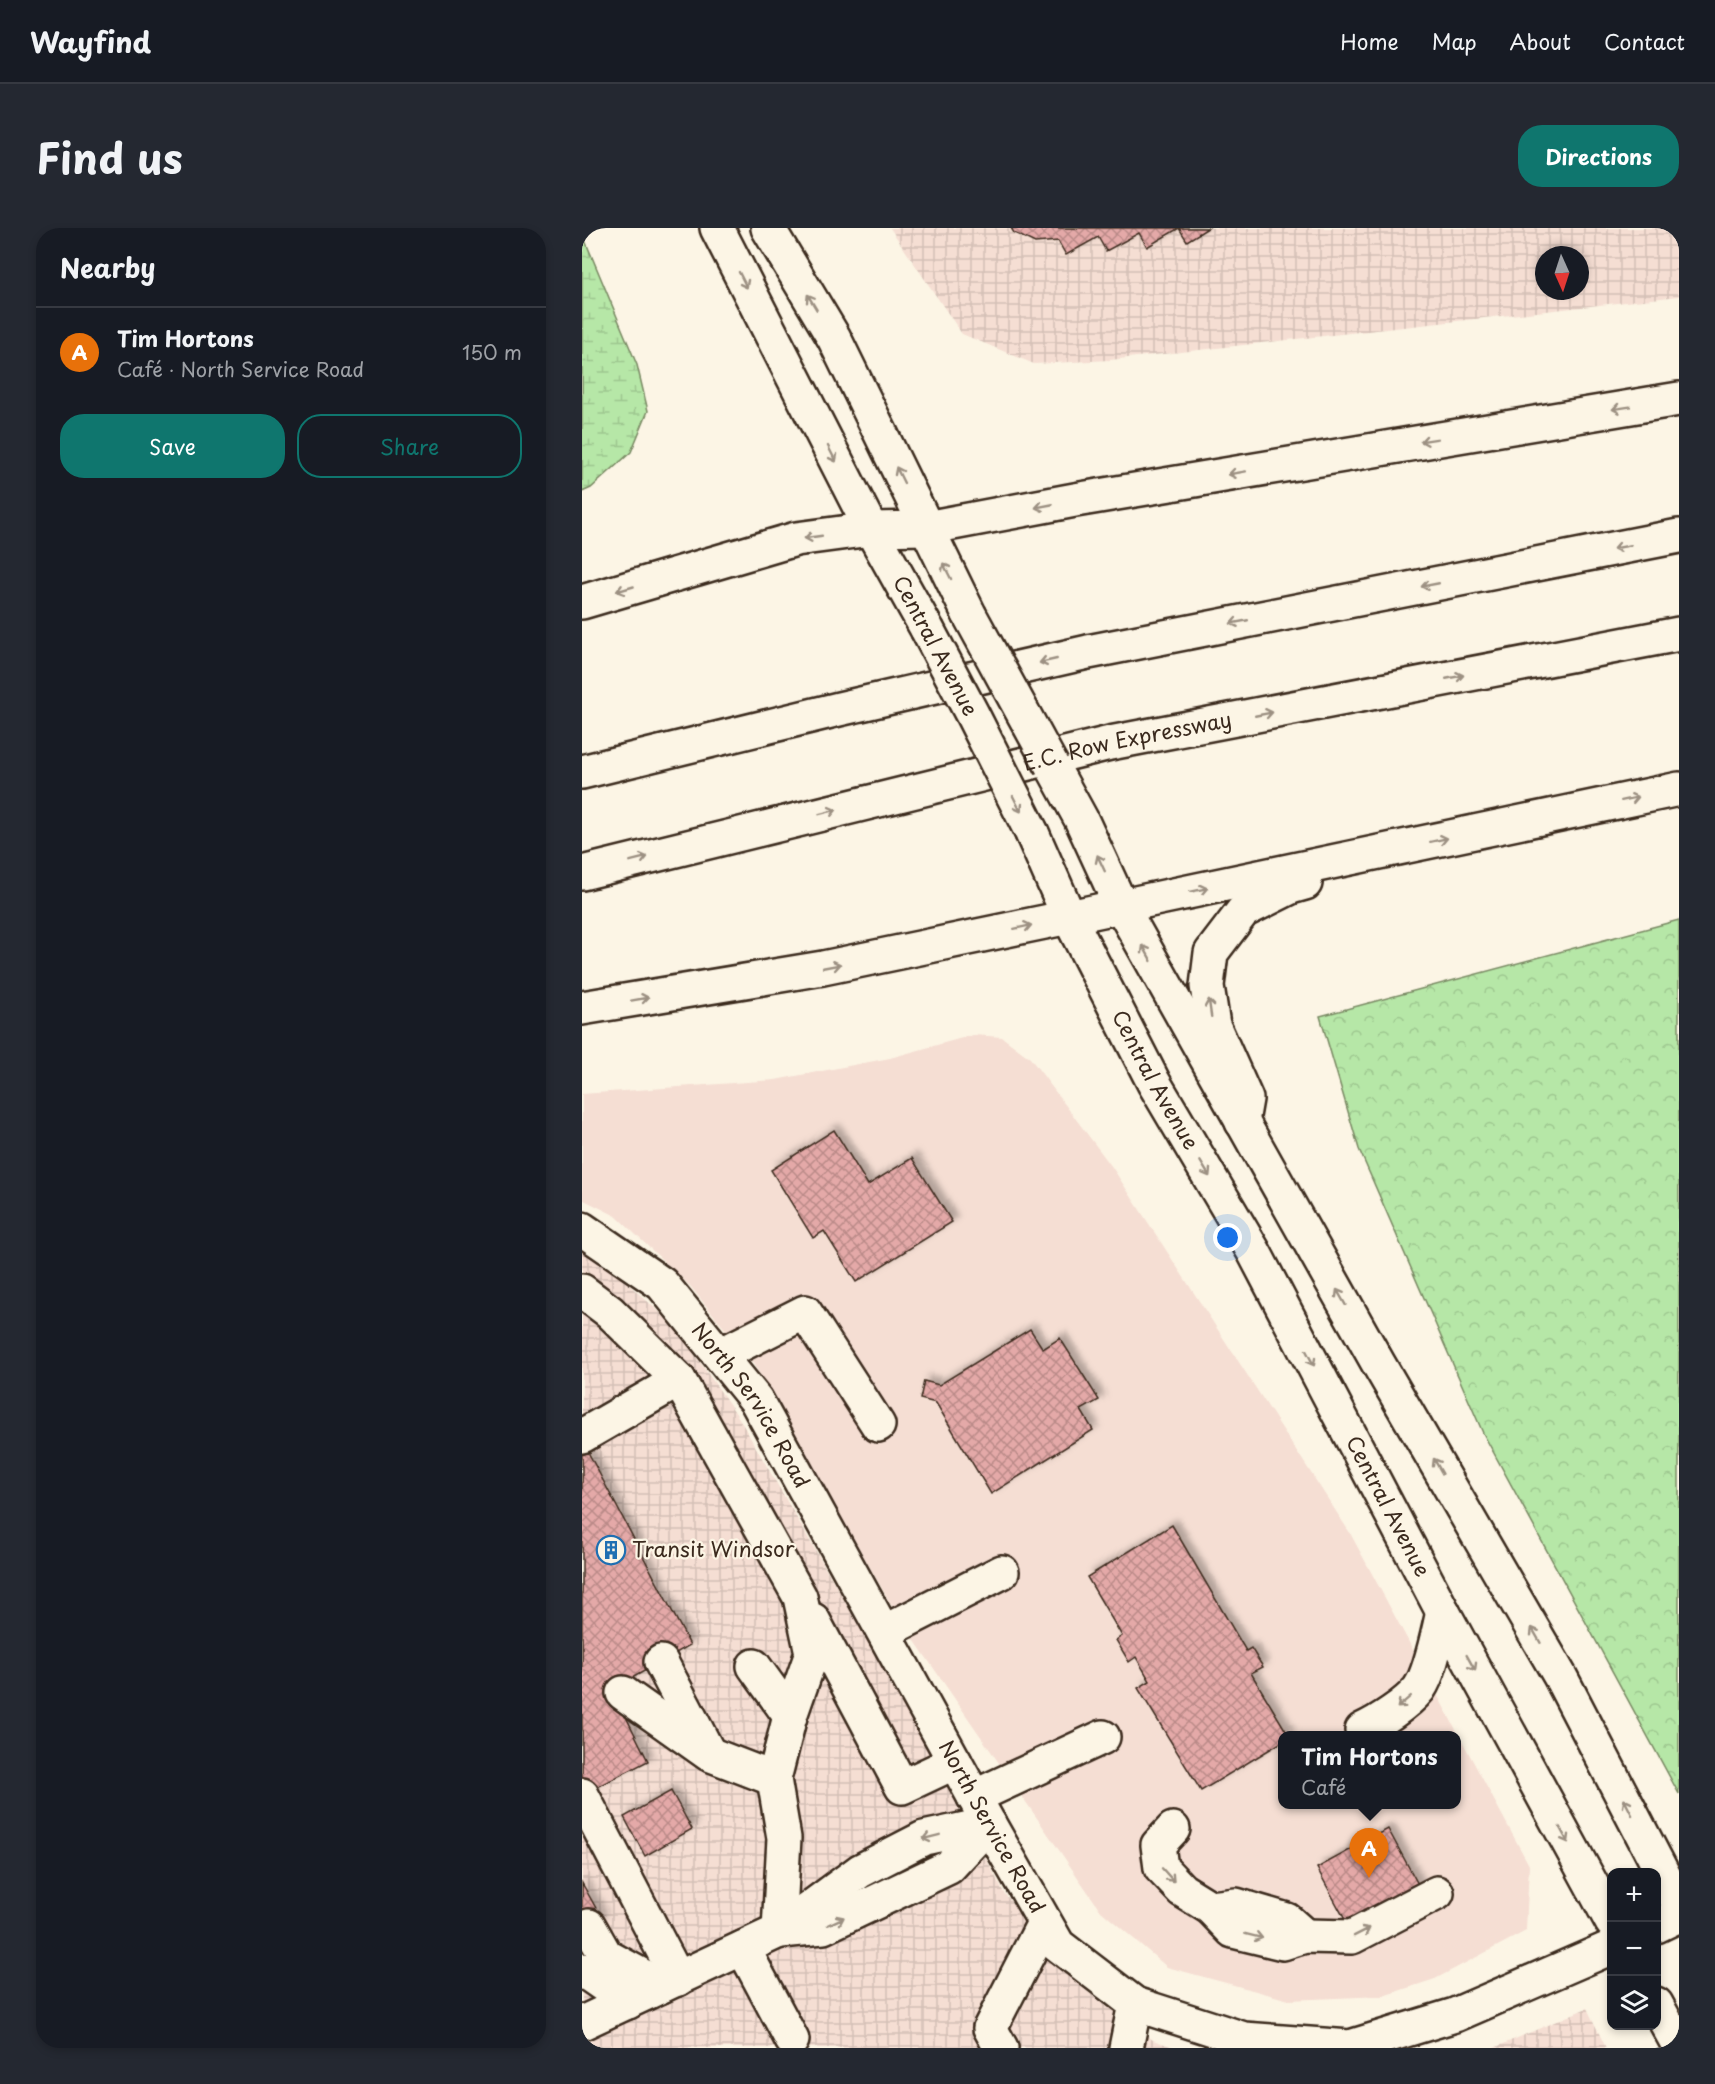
<!DOCTYPE html>
<html lang="en">
<head>
<meta charset="utf-8">
<style>
	body { margin:0; font-family:"Playpen Sans",sans-serif; background:#242831; color:#f1f3f6 }
	.controls { position:absolute; right:18px; bottom:18px; display:grid; overflow:hidden; border-radius:12px; box-shadow:0 3px 9px #0003 }
	.controls button { width:54px; height:54px; display:grid; place-items:center; padding:0; border:0; border-bottom:2px solid #363941; background:#171b24; color:#f1f3f6; font:30px sans-serif }
	.compass { position:absolute; left:953px; top:18px; width:54px; height:54px; border-radius:50%; background:#171b24; box-shadow:0 3px 9px #0003; rotate:177deg }
	.you { position:absolute; left:646px; top:1010px; width:21px; height:21px; margin:-15px; border:4px solid #fff; border-radius:50%; background:#1a73e8; box-shadow:0 0 0 9px #1a73e833 }
	.badge { display:grid; place-items:center; width:39px; height:39px; border-radius:50%; background:#0f766e; color:#fff; font-size:20px; font-weight:700 }
	.pin { position:absolute; translate:-50% -50px; filter:drop-shadow(0 2px 3px #0008) }
	.pin::after { content:''; position:absolute; top:32px; width:21px; height:18px; background:inherit; clip-path:polygon(0 0,100% 0,50% 100%) }
	.popup { position:absolute; left:696px; top:1503px; width:183px; height:78px; box-sizing:border-box; display:grid; place-content:center; border-radius:12px; background:#171b24; filter:drop-shadow(0 2px 4px #0005); font-size:20px; white-space:nowrap; color:#9ea1a6 }
	.popup b { font-size:22px; color:#f1f3f6 }
	.popup::after { content:''; position:absolute; left:50%; top:100%; margin-left:-12px; border:12px solid transparent; border-top-color:#171b24 }
	.list { margin:0; padding:0; list-style:none }
	h2 { display:flex; justify-content:space-between; align-items:center; height:78px; margin:0; padding:0 24px; font-size:26px }
	h2 small { font-size:20px; font-weight:400; color:#9ea1a6 }
	.list li { display:grid; grid-template-columns:39px 1fr auto; gap:18px; align-items:center; box-sizing:border-box; height:90px; padding:0 24px; border-top:2px solid #363941 }
	.list b { display:block; font-size:22px; white-space:nowrap }
	.list p { margin:0; font-size:20px; white-space:nowrap; color:#9ea1a6 }
	.list em { font-size:20px; font-style:normal; color:#9ea1a6 }
	.actions { display:flex; gap:12px; padding:18px 24px }
	.actions a { flex:1; padding:14px 0; border:2px solid #0f766e; border-radius:24px; text-align:center; font-size:21px; color:#0f766e }
	.actions .main { background:#0f766e; color:#fff }
	.icon { flex:none; width:33px; height:33px; fill:none; stroke:currentColor; stroke-width:2; stroke-linecap:round; stroke-linejoin:round }
	.map { position:relative; flex:none; width:1097px; height:1820px; overflow:hidden; border-radius:24px }
	header { display:flex; align-items:center; gap:36px; box-sizing:border-box; height:84px; padding:0 30px; background:#171b24; border-bottom:2px solid #363941 }
	header strong { font-size:28px }
	nav { display:flex; gap:33px; margin-inline-start:auto; font-size:21px }
	.intro { display:flex; align-items:center; justify-content:space-between; box-sizing:border-box; height:144px; padding:0 36px }
	h1 { margin:0; font-size:42px }
	.button { padding:15px 27px; border-radius:24px; background:#0f766e; color:#fff; font-size:21px; font-weight:700 }
	main { display:flex; gap:36px; padding:0 36px }
	aside { flex:1; background:#171b24; border-radius:24px; box-shadow:0 3px 9px #0003 }
	.map>svg:first-child { display:block }
	.built { fill:#f5ded3; fill-rule:evenodd }
	.industrial { fill:url(#industrial-grid); fill-rule:evenodd }
	.forest { fill:url(#forest-crowns); stroke:#788862; stroke-width:1.5 }
	.wetland { fill:url(#wetland-marsh); stroke:#788862; stroke-width:1.5 }
	.building { fill:url(#building-cross-hatch); stroke:#3b2a1e; stroke-width:1.5; filter:url(#shadow) }
	.lines { fill:none; stroke-linecap:round; stroke-linejoin:round }
	.minor-casing { stroke:#3b2a1e; stroke-width:38 }
	.major-casing { stroke:#3b2a1e; stroke-width:38 }
	.highway-casing { stroke:#3b2a1e; stroke-width:38 }
	.minor { stroke:#fcf5e5; stroke-width:33 }
	.major { stroke:#fcf5e5; stroke-width:33 }
	.highway { stroke:#fcf5e5; stroke-width:33 }
	.minor-bridge-casing { stroke:#3b2a1e; stroke-width:38; stroke-linecap:butt }
	.minor-bridge { stroke:#fcf5e5; stroke-width:33 }
	.oneway { stroke:#9c9082 }
	.labels { text-anchor:middle; stroke-width:4.5; stroke-linejoin:round; paint-order:stroke }
	.street-label { font-size:21px; fill:#3b2a1e; stroke:#fcf5e5 }
	.poi-label { font-size:21px; fill:#3b2a1e; stroke:#fcf5e5; text-anchor:start }
</style>
</head>
<body>
<header>
<strong>Wayfind</strong>
<nav><a>Home</a><a>Map</a><a>About</a><a>Contact</a></nav>
</header>
<div class="intro"><h1>Find us</h1><a class="button">Directions</a></div>
<main>
<aside>
<h2>Nearby<small></small></h2>
<ul class="list">
<li><span class="badge" style="background:#e8710a">A</span><div><b>Tim Hortons</b><p>Café · North Service Road</p></div><em>150 m</em></li>
</ul>
<div class="actions"><a class="main">Save</a><a>Share</a></div>
</aside>
<div class="map">
<svg width="1097" height="1820" viewBox="0 0 1097 1820">
	<defs>
		<pattern id="industrial-grid" width="8" height="8" patternUnits="userSpaceOnUse" patternTransform="scale(1.5)"><rect width="8" height="8" fill="#f5ded3"/><path d="M0 4h8M4 0v8" fill="none" stroke="#d3bfb5"/></pattern>
		<pattern id="forest-crowns" width="20" height="18" patternUnits="userSpaceOnUse" patternTransform="scale(1.5)"><rect width="20" height="18" fill="#b6e7a7"/><path d="M2 6a3 3 0 1 1 6 0M12 15a3 3 0 1 1 6 0" fill="none" stroke="#9dc68f"/></pattern>
		<pattern id="wetland-marsh" width="20" height="14" patternUnits="userSpaceOnUse" patternTransform="scale(1.5)"><rect width="20" height="14" fill="#b6e7a7"/><path d="M1 5h8M5 5V1M11 12h8M15 12V8" fill="none" stroke="#9dc68f"/></pattern>
		<pattern id="building-cross-hatch" width="8" height="8" patternUnits="userSpaceOnUse" patternTransform="scale(1.5)"><rect width="8" height="8" fill="#e4a9a8"/><path d="M0 0l8 8M0 8l8-8" fill="none" stroke="#ba8a88"/></pattern>
		<filter id="shadow"><feDropShadow dx="5.5" dy="-5.5" stdDeviation="3" flood-color="#0004"/></filter>
	</defs>
	<rect width="100%" height="100%" fill="#fcf5e5"/>
	<filter id="ink" filterUnits="userSpaceOnUse"><feTurbulence type="fractalNoise" baseFrequency=".0167" numOctaves="2"/><feDisplacementMap in="SourceGraphic" scale="12" xChannelSelector="R" yChannelSelector="G"/><feConvolveMatrix kernelMatrix="1 2 1 2 8 2 1 2 1" color-interpolation-filters="sRGB"/></filter>
	<g filter="url(#ink)">
		<!-- built -->
		<path class="built" d="M 391,807 L 420,809 L 448,830 L 530,939 L 768,1305 L 947,1637 L 944,1703 L 853,1751 L 801,1768 L 707,1772 L 585,1739 L 519,1683 L 315,1387 L 173,1138 L 108,1058 L 34,988 L 0,971 L 0,866 L 193,852 L 308,830 ZM 700,1508 L 874,1508 L 874,1576 L 700,1576 Z"/>
		<!-- industrial -->
		<g class="industrial">
			<path d="M 308,0 L 1097,0 L 1097,68 L 528,132 L 452,136 L 380,106 ZM 962,27 L 998,27 L 998,63 L 962,63 Z"/>
			<polygon points="0,1018 8,1022 92,1097 157,1190 339,1505 422,1665 502,1761 571,1812 594,1820 0,1820"/>
			<polygon points="1005,1780 1024,1820 912,1820"/>
		</g>
		<!-- forest -->
		<polygon class="forest" points="1097,692 1097,1566 901,1205 777,921 738,788"/>
		<!-- wetland -->
		<polygon class="wetland" points="0,5 55,137 66,183 49,224 9,260 0,264"/>
		<!-- building -->
		<g class="building">
			<polygon points="429,0 626,0 605,13 597,0 565,19 557,5 524,23 516,9 484,27 476,13 453,15 432,5"/>
			<polygon points="252,902 286,957 330,930 370,994 274,1054 242,1003 231,1010 189,942"/>
			<polygon points="448,1101 461,1121 478,1110 517,1172 499,1182 511,1202 409,1266 354,1175 338,1171 342,1153 357,1157"/>
			<polygon points="6,1224 108,1417 43,1454 38,1477 66,1533 0,1567 0,1227"/>
			<polygon points="590,1297 664,1423 669,1420 681,1439 669,1445 707,1508 700,1508 700,1514 619,1563 556,1460 568,1453 554,1429 547,1434 534,1412 540,1408 505,1349"/>
			<polygon points="89,1563 110,1601 63,1628 42,1589"/>
			<polygon points="806,1601 838,1660 767,1699 735,1640"/>
			<polygon points="0,1655 20,1691 0,1701"/>
		</g>
		<g class="lines">
			<!-- minor casing -->
			<g class="minor-casing">
				<g id="minor">
					<polyline points="135,0 289,301 345,401"/>
					<polyline points="186,0 252,110 387,386"/>
					<polyline points="470,538 499,591 539,678 796,1135 978,1448 1097,1677"/>
					<path id="s1" d="M 450,605 L 487,689 L 572,855 L 672,1024 L 861,1384 L 1030,1694"/>
					<path id="s2" d="M 0,1001 L 80,1056 L 174,1172 L 407,1596 L 476,1717 L 553,1776 L 662,1811 L 768,1819 L 873,1787 L 1030,1719"/>
					<polyline points="0,1063 28,1084 97,1152 218,1369 230,1425 208,1488 192,1551 202,1610 197,1703"/>
					<polyline points="138,1127 223,1084 296,1197"/>
					<polyline points="0,1208 97,1152"/>
					<polyline points="231,1392 320,1559 373,1534"/>
					<polyline points="302,1404 420,1344"/>
					<polyline points="79,1434 125,1522"/>
					<polyline points="172,1438 208,1488"/>
					<polyline points="41,1465 127,1526 192,1551"/>
					<path d="M 780,1502 C 797,1494 825,1476 837,1461 C 849,1444 856,1404 861,1384"/>
					<polyline points="0,1567 96,1751"/>
					<polyline points="392,1569 521,1509"/>
					<polyline points="591,1601 576,1617 579,1640 600,1662 629,1680 651,1703 701,1715 723,1708 770,1709 855,1665"/>
					<polyline points="629,1680 654,1677 705,1692 723,1708"/>
					<polyline points="7,1698 24,1728 79,1758"/>
					<polyline points="1074,1698 1097,1687"/>
					<polyline points="199,1703 241,1699 367,1639 407,1596"/>
					<polyline points="161,1720 210,1812"/>
					<polyline points="0,1742 46,1774"/>
					<polyline points="1074,1776 1097,1818"/>
					<polyline points="0,1795 197,1703 278,1643 342,1610 407,1596"/>
					<polyline points="419,1820 408,1800 462,1695"/>
					<polyline points="544,1820 553,1776"/>
				</g>
			</g>
			<!-- major casing -->
			<g class="major-casing">
				<g id="major">
					<polyline points="289,301 344,300 493,272 1097,171"/>
					<polyline points="487,689 1097,561"/>
					<polyline points="660,894 664,871 631,797 625,758 629,725 661,683 709,659 723,655"/>
				</g>
			</g>
			<!-- highway casing -->
			<g class="highway-casing">
				<g id="highway">
					<polyline points="0,374 214,311 289,301"/>
					<polyline points="0,544 257,481 506,424 1097,308"/>
					<path id="s3" d="M 0,645 L 528,515 L 1097,406"/>
					<polyline points="0,780 241,740 487,689"/>
				</g>
			</g>
			<!-- minor -->
			<use href="#minor" class="minor"/>
			<!-- major -->
			<use href="#major" class="major"/>
			<!-- highway -->
			<use href="#highway" class="highway"/>
			<!-- minor-bridge casing -->
			<g class="minor-bridge-casing">
				<g id="minor-bridge">
					<polyline points="387,386 470,538"/>
					<polyline points="345,401 390,486 450,605"/>
				</g>
			</g>
			<!-- minor-bridge -->
			<use href="#minor-bridge" class="minor-bridge"/>
		</g>
		<!-- one-way arrows -->
		<defs><path id="oneway-shaft" d="M-6 0H5M1.5-3L5.5 0L1.5 3" fill="none" stroke-width="1.6" stroke-linecap="round" stroke-linejoin="round" transform="scale(1.5)"/></defs>
		<g class="oneway">
			<use href="#oneway-shaft" transform="translate(161 52) rotate(63)"/>
			<use href="#oneway-shaft" transform="translate(230 74) rotate(-121)"/>
			<use href="#oneway-shaft" transform="translate(1039 180) rotate(171)"/>
			<use href="#oneway-shaft" transform="translate(847 212) rotate(171)"/>
			<use href="#oneway-shaft" transform="translate(250 226) rotate(63)"/>
			<use href="#oneway-shaft" transform="translate(655 245) rotate(170)"/>
			<use href="#oneway-shaft" transform="translate(318 247) rotate(-116)"/>
			<use href="#oneway-shaft" transform="translate(462 278) rotate(169)"/>
			<use href="#oneway-shaft" transform="translate(231 309) rotate(172)"/>
			<use href="#oneway-shaft" transform="translate(1040 319) rotate(169)"/>
			<use href="#oneway-shaft" transform="translate(365 343) rotate(-117)"/>
			<use href="#oneway-shaft" transform="translate(848 357) rotate(169)"/>
			<use href="#oneway-shaft" transform="translate(43 361) rotate(164)"/>
			<use href="#oneway-shaft" transform="translate(657 394) rotate(169)"/>
			<use href="#oneway-shaft" transform="translate(466 433) rotate(167)"/>
			<use href="#oneway-shaft" transform="translate(873 449) rotate(-11)"/>
			<use href="#oneway-shaft" transform="translate(682 486) rotate(-11)"/>
			<use href="#oneway-shaft" transform="translate(1048 571) rotate(-12)"/>
			<use href="#oneway-shaft" transform="translate(435 576) rotate(63)"/>
			<use href="#oneway-shaft" transform="translate(246 584) rotate(-14)"/>
			<use href="#oneway-shaft" transform="translate(857 612) rotate(-12)"/>
			<use href="#oneway-shaft" transform="translate(57 631) rotate(-14)"/>
			<use href="#oneway-shaft" transform="translate(519 635) rotate(-115)"/>
			<use href="#oneway-shaft" transform="translate(617 662) rotate(-12)"/>
			<use href="#oneway-shaft" transform="translate(441 699) rotate(-12)"/>
			<use href="#oneway-shaft" transform="translate(565 725) rotate(-119)"/>
			<use href="#oneway-shaft" transform="translate(250 738) rotate(-11)"/>
			<use href="#oneway-shaft" transform="translate(58 771) rotate(-10)"/>
			<use href="#oneway-shaft" transform="translate(628 780) rotate(-98)"/>
			<use href="#oneway-shaft" transform="translate(623 941) rotate(59)"/>
			<use href="#oneway-shaft" transform="translate(759 1069) rotate(-120)"/>
			<use href="#oneway-shaft" transform="translate(728 1130) rotate(62)"/>
			<use href="#oneway-shaft" transform="translate(856 1238) rotate(-120)"/>
			<use href="#oneway-shaft" transform="translate(954 1407) rotate(-120)"/>
			<use href="#oneway-shaft" transform="translate(889 1435) rotate(61)"/>
			<use href="#oneway-shaft" transform="translate(822 1474) rotate(139)"/>
			<use href="#oneway-shaft" transform="translate(1046 1579) rotate(-117)"/>
			<use href="#oneway-shaft" transform="translate(982 1607) rotate(61)"/>
			<use href="#oneway-shaft" transform="translate(349 1609) rotate(166)"/>
			<use href="#oneway-shaft" transform="translate(586 1647) rotate(48)"/>
			<use href="#oneway-shaft" transform="translate(254 1693) rotate(-25)"/>
			<use href="#oneway-shaft" transform="translate(780 1704) rotate(-27)"/>
			<use href="#oneway-shaft" transform="translate(672 1708) rotate(14)"/>
		</g>
	</g>
	<!-- icons -->
	<defs>
		<g id="building-ring" transform="scale(1.5)"><circle r="9.5" fill="#fcf5e5" stroke="#1f6fb2" stroke-width="1.5"/><path d="M-4-6H4V6H1V3H-1V6H-4ZM-2.5-4.3h1.7v1.8h-1.7ZM.8-4.3h1.7v1.8H.8ZM-2.5-1h1.7V.8h-1.7ZM.8-1h1.7V.8H.8Z" fill="#1f6fb2"/></g>
	</defs>
	<g fill-rule="evenodd">
		<use href="#building-ring" x="29" y="1322"/>
	</g>
	<g class="labels">
		<!-- street labels -->
		<g class="street-label">
			<text transform="translate(353 418) rotate(62)" y="7">Central Avenue</text>
			<text dy="7" stroke="none"><textPath href="#s3" startOffset="561">E.C. Row Expressway</textPath></text>
			<text dy="7" stroke="none"><textPath href="#s1" startOffset="276">Central Avenue</textPath></text>
			<text dy="7" stroke="none"><textPath href="#s2" startOffset="248">North Service Road</textPath></text>
			<text dy="7" stroke="none"><textPath href="#s1" startOffset="762">Central Avenue</textPath></text>
			<text dy="7" stroke="none"><textPath href="#s2" startOffset="734">North Service Road</textPath></text>
		</g>
		<!-- poi labels -->
		<g class="poi-label">
			<text x="50" y="1329">Transit Windsor</text>
		</g>
	</g>
</svg>
<div class="controls">
<button>+</button>
<button>−</button>
<button><svg class="icon" aria-label="layers" viewBox="0 0 24 24"><path d="M12 4l9 5-9 5-9-5zM3 14l9 5 9-5"/></svg></button>
</div>
<svg class="compass" viewBox="-18 -18 36 36"><path d="M0-13l5 13h-10z" fill="#e53935"/><path d="M0 13l5-13h-10z" fill="#9ea1a6"/></svg>
<div class="you"></div>
<div class="pin badge" style="left:787px;top:1650px;background:#e8710a">A</div>
<div class="popup"><b>Tim Hortons</b>Café</div>
</div>
</main>
</body>
</html>
